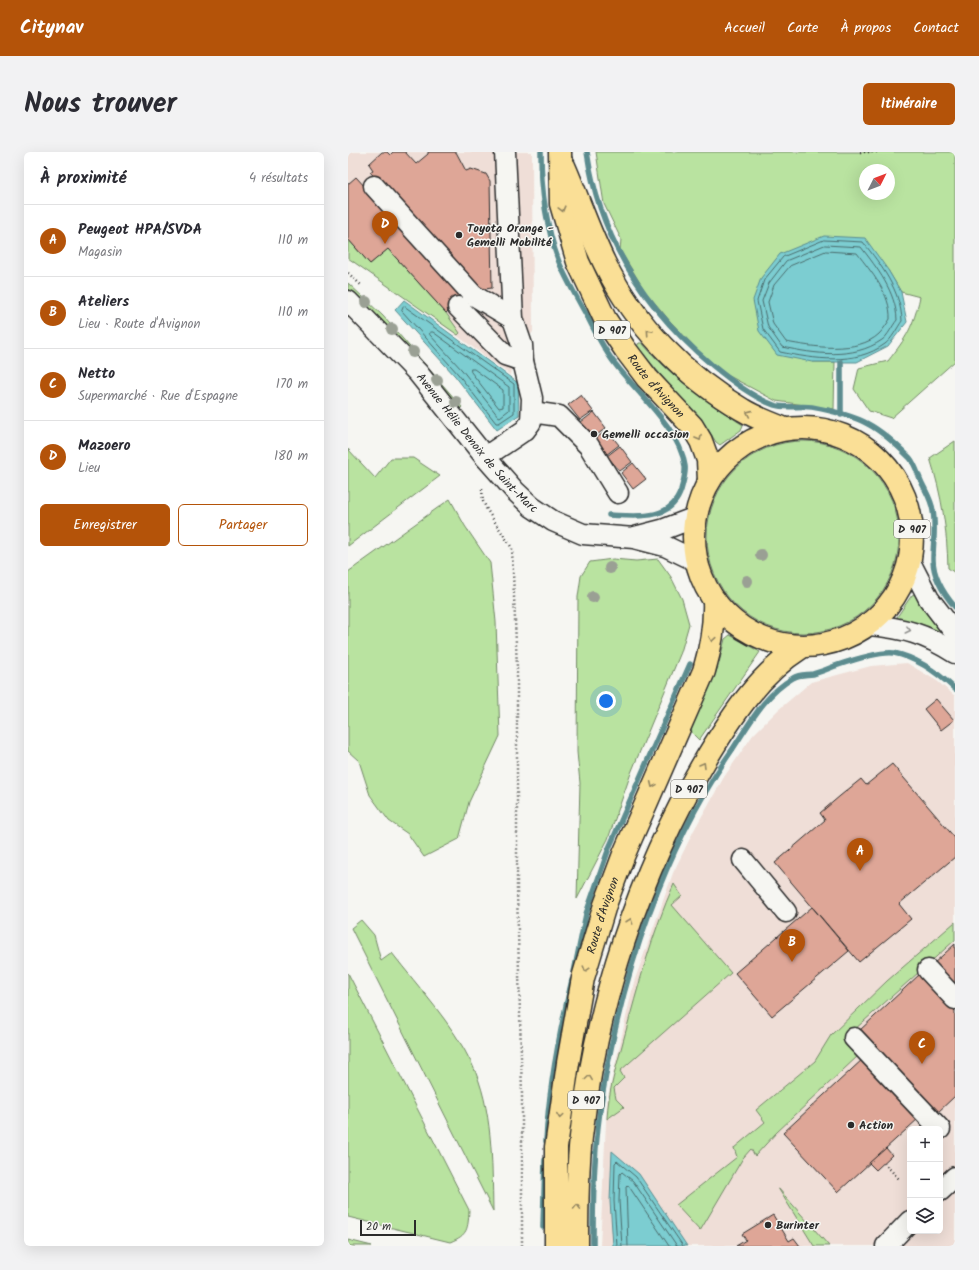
<!DOCTYPE html>
<html lang="fr">
<head>
<meta charset="utf-8">
<style>
	body { margin:0; font-family:Kalam,sans-serif; background:#f2f2f3; color:#2b2b33 }
	.controls { position:absolute; right:12px; bottom:12px; display:grid; overflow:hidden; border-radius:6px; box-shadow:0 4px 16px #0002 }
	.controls button { width:36px; height:36px; display:grid; place-items:center; padding:0; border:0; border-bottom:1px solid #e1e1e2; background:#fff; color:#2b2b33; font:20px sans-serif }
	.compass { position:absolute; left:511px; top:12px; width:36px; height:36px; border-radius:50%; background:#fff; box-shadow:0 4px 16px #0002; rotate:48deg }
	.scale { position:absolute; left:12px; bottom:10px; width:56px; box-sizing:border-box; padding-left:4px; border:2px solid #2b2b2b; border-top:0; font-size:11px; line-height:14px; white-space:nowrap; color:#2b2b2b; -webkit-text-stroke:3px #f6f6f2; paint-order:stroke }
	.you { position:absolute; left:258px; top:549px; width:14px; height:14px; margin:-10px; border:3px solid #fff; border-radius:50%; background:#1a73e8; box-shadow:0 0 0 6px #1a73e833 }
	.badge { display:grid; place-items:center; width:26px; height:26px; border-radius:50%; background:#b45309; color:#fff; font-size:13px; font-weight:700 }
	.pin { position:absolute; translate:-50% -33px; filter:drop-shadow(0 1px 2px #0008) }
	.pin::after { content:''; position:absolute; top:21px; width:14px; height:12px; background:inherit; clip-path:polygon(0 0,100% 0,50% 100%) }
	.list { margin:0; padding:0; list-style:none }
	h2 { display:flex; justify-content:space-between; align-items:center; height:52px; margin:0; padding:0 16px; font-size:17px }
	h2 small { font-size:13px; font-weight:400; color:#7c7c81 }
	.list li { display:grid; grid-template-columns:26px 1fr auto; gap:12px; align-items:center; box-sizing:border-box; height:72px; padding:0 16px; border-top:1px solid #e1e1e2 }
	.list b { display:block; font-size:15px; white-space:nowrap }
	.list p { margin:0; font-size:13px; white-space:nowrap; color:#7c7c81 }
	.list em { font-size:13px; font-style:normal; color:#7c7c81 }
	.actions { display:flex; gap:8px; padding:12px 16px }
	.actions a { flex:1; padding:9px 0; border:1px solid #b45309; border-radius:6px; text-align:center; font-size:14px; color:#b45309 }
	.actions .main { background:#b45309; color:#fff }
	.icon { flex:none; width:22px; height:22px; fill:none; stroke:currentColor; stroke-width:2; stroke-linecap:round; stroke-linejoin:round }
	.map { position:relative; flex:none; width:607px; height:1094px; overflow:hidden; border-radius:6px }
	header { display:flex; align-items:center; gap:24px; box-sizing:border-box; height:56px; padding:0 20px; background:#b45309; color:#fff }
	header strong { font-size:19px }
	nav { display:flex; gap:22px; margin-inline-start:auto; font-size:14px }
	.intro { display:flex; align-items:center; justify-content:space-between; box-sizing:border-box; height:96px; padding:0 24px }
	h1 { margin:0; font-size:28px }
	.button { padding:10px 18px; border-radius:6px; background:#b45309; color:#fff; font-size:14px; font-weight:700 }
	main { display:flex; gap:24px; padding:0 24px }
	aside { flex:1; background:#fff; border-radius:6px; box-shadow:0 4px 16px #0002 }
	.map>svg:first-child { display:block }
	.built { fill:#efded7; fill-rule:evenodd }
	.green { fill:#b9e3a0; stroke:#728766; fill-rule:evenodd }
	.water { fill:#7bcdd1; stroke:#5b8c8f }
	.lines { fill:none; stroke-linecap:round; stroke-linejoin:round }
	.shore { stroke:#4b6c6d; stroke-width:1 }
	.stream { stroke:#5b8c8f; stroke-width:5.5 }
	.building { fill:#dea697; stroke:#2b2b2b }
	.minor-casing { stroke:#2b2b2b; stroke-width:23 }
	.major-casing { stroke:#2b2b2b; stroke-width:25 }
	.path { stroke:#2b2b2b; stroke-width:2.5; stroke-dasharray:1 3; stroke-linecap:butt }
	.minor { stroke:#f6f6f2; stroke-width:20 }
	.major { stroke:#fadf96; stroke-width:22 }
	.tree { fill:#9aa094 }
	.oneway { stroke:#928560 }
	.oneway2 { stroke:#90908e }
	.poi-dot { fill:#2b2b2b; stroke:#f6f6f2; stroke-width:1.5 }
	.labels { text-anchor:middle; stroke-width:3; stroke-linejoin:round; paint-order:stroke }
	.shield { fill:#f6f6f2; stroke:#686867; stroke-width:1 }
	.shield-label { font-size:11px; font-weight:bold; fill:#2b2b2b }
	.poi-label { font-size:12px; font-weight:bold; fill:#2b2b2b; stroke:#f6f6f2; text-anchor:start }
	.street-label { font-size:12px; fill:#2b2b2b; stroke:#f6f6f2 }
</style>
</head>
<body>
<header>
<strong>Citynav</strong>
<nav><a>Accueil</a><a>Carte</a><a>À propos</a><a>Contact</a></nav>
</header>
<div class="intro"><h1>Nous trouver</h1><a class="button">Itinéraire</a></div>
<main>
<aside>
<h2>À proximité<small>4 résultats</small></h2>
<ul class="list">
<li><span class="badge">A</span><div><b>Peugeot HPA/SVDA</b><p>Magasin</p></div><em>110 m</em></li>
<li><span class="badge">B</span><div><b>Ateliers</b><p>Lieu · Route d'Avignon</p></div><em>110 m</em></li>
<li><span class="badge">C</span><div><b>Netto</b><p>Supermarché · Rue d'Espagne</p></div><em>170 m</em></li>
<li><span class="badge">D</span><div><b>Mazoero</b><p>Lieu</p></div><em>180 m</em></li>
</ul>
<div class="actions"><a class="main">Enregistrer</a><a>Partager</a></div>
</aside>
<div class="map">
<svg width="607" height="1094" viewBox="0 0 607 1094">
	<rect width="100%" height="100%" fill="#f6f6f2"/>
	<filter id="ink" filterUnits="userSpaceOnUse"><feTurbulence type="fractalNoise" baseFrequency=".025" numOctaves="2"/><feDisplacementMap in="SourceGraphic" scale="8" xChannelSelector="R" yChannelSelector="G"/><feConvolveMatrix kernelMatrix="1 2 1 2 8 2 1 2 1" color-interpolation-filters="sRGB"/></filter>
	<g filter="url(#ink)">
		<!-- built -->
		<g class="built">
			<polygon points="0,0 184,0 185,180 166,200 162,223 0,103"/>
			<path d="M 559,511 L 589,529 L 607,544 L 607,1094 L 252,1094 L 259,949 L 286,830 L 325,721 L 346,678 L 376,625 L 405,583 L 430,558 L 463,530 L 523,514 ZM 562,977 L 592,977 L 592,1079 L 562,1079 Z"/>
		</g>
		<!-- green -->
		<g class="green">
			<path d="M 248,0 L 607,0 L 607,209 L 543,266 L 521,259 L 506,237 L 511,216 L 540,209 C 559,185 565,175 572,145 L 553,140 L 540,118 L 464,210 L 487,210 L 486,257 L 428,249 L 368,217 L 322,169 L 297,139 L 272,98 L 273,87 L 256,52 ZM 517,18 L 541,18 L 541,42 L 517,42 Z"/>
			<polygon points="0,87 22,112 40,97 98,161 112,181 110,183 0,106"/>
			<polygon points="0,131 35,164 114,255 111,258 21,156 0,137"/>
			<path d="M 291,191 L 294,191 C 323,225 358,249 395,273 L 393,278 L 372,293 L 368,290 L 352,265 L 321,233 L 289,194 Z"/>
			<path d="M 607,289 L 607,421 L 600,416 C 599,377 594,344 582,306 Z"/>
			<circle cx="455" cy="385" r="96"/>
			<polygon points="0,297 27,326 43,306 65,306 92,324 0,394"/>
			<polygon points="102,347 117,374 142,411 148,470 152,584 121,650 111,687 76,705 60,682 41,669 22,643 11,609 0,599 0,420"/>
			<polygon points="265,407 288,409 310,407 323,425 334,447 341,472 333,500 283,621 260,687 229,747 232,631 229,600 230,445 233,424 242,410"/>
			<polygon points="568,442 595,480 591,482 551,468 549,465 564,443"/>
			<polygon points="382,483 412,500 351,588 344,581 343,574 370,515 377,487"/>
			<path d="M 326,732 L 334,744 L 324,753 L 383,821 L 272,919 L 276,926 L 266,936 L 268,947 L 276,955 L 259,967 C 260,939 269,913 276,886 C 290,835 304,781 326,732 Z"/>
			<path d="M 13,768 L 26,783 L 33,809 L 44,801 C 71,836 104,871 124,912 C 145,956 144,1011 145,1059 L 3,776 Z"/>
			<polygon points="607,770 607,788 497,886 511,903 428,981 407,1004 403,997 395,1006 352,1079 328,1053 389,1005 386,996 417,970 408,958 467,909 483,883 539,829"/>
			<path d="M 0,821 L 121,1058 C 120,1077 120,1083 102,1090 L 0,1065 Z"/>
			<polygon points="430,1036 481,1094 466,1094"/>
			<polygon points="0,1088 24,1094 0,1094"/>
		</g>
		<!-- water -->
		<g class="water">
			<polygon points="476,84 517,86 540,118 553,140 559,170 540,194 509,210 464,210 429,203 411,179 405,148 413,126 432,102"/>
			<polygon points="56,148 170,231 171,263 149,278 107,224 47,158"/>
			<polygon points="264,999 291,1022 339,1094 265,1094 262,1049"/>
		</g>
		<g class="lines">
			<!-- shore -->
			<g class="shore">
				<path d="M 476,88 L 515,90 C 533,113 553,139 554,169 C 549,176 544,187 537,192 C 507,214 466,207 432,200 L 415,177 L 409,149 L 416,128 L 435,105 Z"/>
				<path d="M 477,93 L 513,95 C 529,116 548,140 549,168 C 544,174 540,184 534,188 C 505,208 467,202 434,195 L 420,175 L 414,149 L 421,131 L 438,109 Z"/>
				<path d="M 478,99 L 509,101 C 523,120 543,142 542,167 C 539,172 535,178 531,182 C 510,202 464,195 438,190 L 425,172 L 420,150 L 426,133 L 442,114 Z"/>
				<polygon points="56,154 166,232 166,261 151,271 148,271 110,222 54,159"/>
				<polygon points="82,180 85,180 161,235 161,258 152,265 150,264 114,218 82,183"/>
				<polygon points="123,217 126,217 155,238 155,255 151,256 123,220"/>
				<polyline points="269,1094 266,1049 267,1011 269,1009 288,1025 335,1094"/>
				<polyline points="274,1094 271,1049 272,1022 274,1020 285,1029 329,1094"/>
				<polyline points="280,1094 278,1035 280,1033 321,1094"/>
			</g>
			<!-- stream -->
			<g class="stream">
				<path d="M 193,0 C 193,36 198,75 211,110 C 219,129 229,146 239,164 C 248,181 256,198 268,213 C 290,242 332,277 337,314 C 338,322 335,330 333,338 C 323,370 287,364 261,363"/>
				<path d="M 239,0 C 252,88 297,157 364,213 C 382,228 404,245 426,253 C 438,257 452,253 464,255 C 480,258 506,264 520,272 C 535,280 550,294 562,306 C 567,312 570,322 573,329 C 577,338 584,349 585,359 C 588,375 585,391 585,407 C 585,424 596,442 607,455"/>
				<polyline points="493,263 493,210"/>
				<polyline points="226,820 238,762 261,696 342,512"/>
				<path d="M 198,989 C 201,934 211,882 224,828"/>
				<polyline points="195,1075 197,1008"/>
				<path d="M 245,1094 C 245,1043 246,990 255,939 C 275,820 315,698 384,598 C 402,571 416,543 445,526 C 451,522 458,523 465,522 C 472,520 480,517 487,514 C 502,509 531,499 546,501 C 570,506 590,521 607,537"/>
			</g>
		</g>
		<!-- building -->
		<g class="building">
			<polygon points="34,0 39,0 42,3 45,0 57,0 68,12 80,2 80,0 108,0 118,19 123,17 138,22 142,29 144,136 129,138 22,20 25,18 21,12"/>
			<polygon points="8,25 116,144 98,161 40,97 22,112 0,87 0,32"/>
			<polygon points="233,243 245,259 232,268 220,253"/>
			<polygon points="246,260 258,276 245,286 233,270"/>
			<polygon points="259,278 271,293 258,303 246,288"/>
			<polygon points="272,294 284,310 272,319 259,304"/>
			<polygon points="285,311 298,327 285,337 273,321"/>
			<polygon points="588,547 606,568 593,578 576,557"/>
			<polygon points="544,612 607,686 607,705 551,752 563,767 511,810 427,711 477,668 472,661 492,644 513,627 518,633"/>
			<polygon points="464,755 501,799 424,864 387,821"/>
			<polygon points="607,792 607,838 584,813"/>
			<polygon points="572,822 607,859 607,944 588,962 511,879"/>
			<polygon points="516,906 571,966 490,1040 435,981"/>
			<polygon points="538,996 544,1003 528,1018 521,1011"/>
			<polygon points="425,1063 441,1089 446,1086 452,1094 388,1094 398,1088 394,1082"/>
		</g>
		<g class="lines">
			<!-- minor casing -->
			<g class="minor-casing">
				<g id="minor">
					<polyline points="26,34 125,143 165,167"/>
					<path id="s1" d="M 0,149 L 70,221 L 137,305 L 167,339 L 184,355 L 205,369 L 235,382 L 286,386 L 317,394 L 348,409"/>
					<polyline points="110,155 157,203 175,209"/>
					<polyline points="184,260 211,264 241,294 270,341"/>
					<polyline points="137,305 177,278 183,270 184,246 175,209 174,193 165,167 157,0"/>
					<polyline points="287,385 314,378 348,365"/>
					<polyline points="562,410 581,447 607,481"/>
					<path d="M 521,473 C 556,476 577,482 607,501"/>
					<polyline points="395,708 438,760"/>
					<polyline points="580,818 607,847"/>
					<polyline points="506,886 592,977"/>
					<polyline points="592,1039 607,1025"/>
					<polyline points="538,1094 562,1069"/>
				</g>
			</g>
			<!-- major casing -->
			<g class="major-casing">
				<g id="major">
					<path id="s2" d="M 212,0 L 213,52 L 230,110 L 257,167 L 277,197 L 299,226 L 344,274 L 353,289 L 360,308 L 361,329"/>
					<path d="M 216,14 C 230,46 241,80 257,112 C 287,173 336,224 395,258 C 408,266 423,271 437,277"/>
					<circle cx="455" cy="385" r="109"/>
					<path id="s3" d="M 208,1094 L 208,995 L 220,911 L 235,826 L 257,753 L 276,702 L 356,519 C 363,495 367,473 366,448"/>
					<path d="M 229,1094 C 229,1058 229,1021 233,985 C 248,852 290,722 358,607 C 384,564 411,522 454,495"/>
				</g>
			</g>
			<!-- path -->
			<g class="path">
				<polyline points="512,0 532,0"/>
				<polyline points="0,121 13,133"/>
				<polyline points="134,337 135,349 139,358 164,396 169,516 169,738 174,944 174,1094"/>
				<polyline points="536,1011 551,1027"/>
			</g>
			<!-- minor -->
			<use href="#minor" class="minor"/>
			<!-- major -->
			<use href="#major" class="major"/>
		</g>
		<!-- trees -->
		<g class="tree">
			<circle cx="18" cy="150" r="6"/>
			<circle cx="44" cy="177" r="6"/>
			<circle cx="65" cy="200" r="6"/>
			<circle cx="89" cy="228" r="6"/>
			<circle cx="108" cy="250" r="6"/>
			<circle cx="413" cy="403" r="6"/>
			<circle cx="262" cy="416" r="6"/>
			<circle cx="399" cy="429" r="6"/>
			<circle cx="245" cy="445" r="6"/>
		</g>
		<!-- one-way arrows -->
		<defs><path id="oneway-chevron" d="M-2-3.5L2.5 0L-2 3.5" fill="none" stroke-width="1.6" stroke-linecap="round" stroke-linejoin="round"/></defs>
		<g class="oneway">
			<use href="#oneway-chevron" transform="translate(214 57) rotate(75)"/>
			<use href="#oneway-chevron" transform="translate(301 180) rotate(-132)"/>
			<use href="#oneway-chevron" transform="translate(401 261) rotate(-156)"/>
			<use href="#oneway-chevron" transform="translate(351 286) rotate(61)"/>
			<use href="#oneway-chevron" transform="translate(364 487) rotate(99)"/>
			<use href="#oneway-chevron" transform="translate(355 613) rotate(-59)"/>
			<use href="#oneway-chevron" transform="translate(305 633) rotate(114)"/>
			<use href="#oneway-chevron" transform="translate(282 769) rotate(-71)"/>
			<use href="#oneway-chevron" transform="translate(238 817) rotate(107)"/>
			<use href="#oneway-chevron" transform="translate(241 926) rotate(-82)"/>
			<use href="#oneway-chevron" transform="translate(212 964) rotate(98)"/>
			<use href="#oneway-chevron" transform="translate(229 1055) rotate(-88)"/>
		</g>
		<use class="oneway2" href="#oneway-chevron" transform="translate(560 478) rotate(14)"/>
	</g>
	<!-- markers -->
	<g class="poi-dot">
		<circle cx="111" cy="83" r="4"/>
		<circle cx="246" cy="282" r="4"/>
		<circle cx="503" cy="973" r="4"/>
		<circle cx="420" cy="1073" r="4"/>
	</g>
	<g class="labels">
		<!-- shield labels -->
		<g class="shield">
			<rect x="246" y="169" width="36" height="18" rx="3"/>
			<rect x="546" y="368" width="36" height="18" rx="3"/>
			<rect x="323" y="628" width="36" height="18" rx="3"/>
			<rect x="220" y="939" width="36" height="18" rx="3"/>
		</g>
		<g class="shield-label">
			<text x="264" y="182">D 907</text>
			<text x="564" y="381">D 907</text>
			<text x="341" y="641">D 907</text>
			<text x="238" y="952">D 907</text>
		</g>
		<!-- poi labels -->
		<g class="poi-label">
			<text x="119" y="80">Toyota Orange -<tspan x="119" dy="14">Gemelli Mobilité</tspan></text>
			<text x="254" y="286">Gemelli occasion</text>
			<text x="511" y="977">Action</text>
			<text x="428" y="1077">Burinter</text>
		</g>
		<!-- street labels -->
		<g class="street-label">
			<text dy="4" stroke="none"><textPath href="#s2" startOffset="260">Route d'Avignon</textPath></text>
			<text dy="4" stroke="none"><textPath href="#s1" startOffset="192">Avenue Hélie Denoix de Saint-Marc</textPath></text>
			<text dy="4" stroke="none"><textPath href="#s3" startOffset="336">Route d'Avignon</textPath></text>
		</g>
	</g>
</svg>
<div class="controls">
<button>+</button>
<button>−</button>
<button><svg class="icon" aria-label="layers" viewBox="0 0 24 24"><path d="M12 4l9 5-9 5-9-5zM3 14l9 5 9-5"/></svg></button>
</div>
<svg class="compass" viewBox="-18 -18 36 36"><path d="M0-13l5 13h-10z" fill="#e53935"/><path d="M0 13l5-13h-10z" fill="#7c7c81"/></svg>
<div class="scale">20 m</div>
<div class="you"></div>
<div class="pin badge" style="left:512px;top:719px">A</div>
<div class="pin badge" style="left:444px;top:810px">B</div>
<div class="pin badge" style="left:574px;top:912px">C</div>
<div class="pin badge" style="left:37px;top:92px">D</div>
</div>
</main>
</body>
</html>
